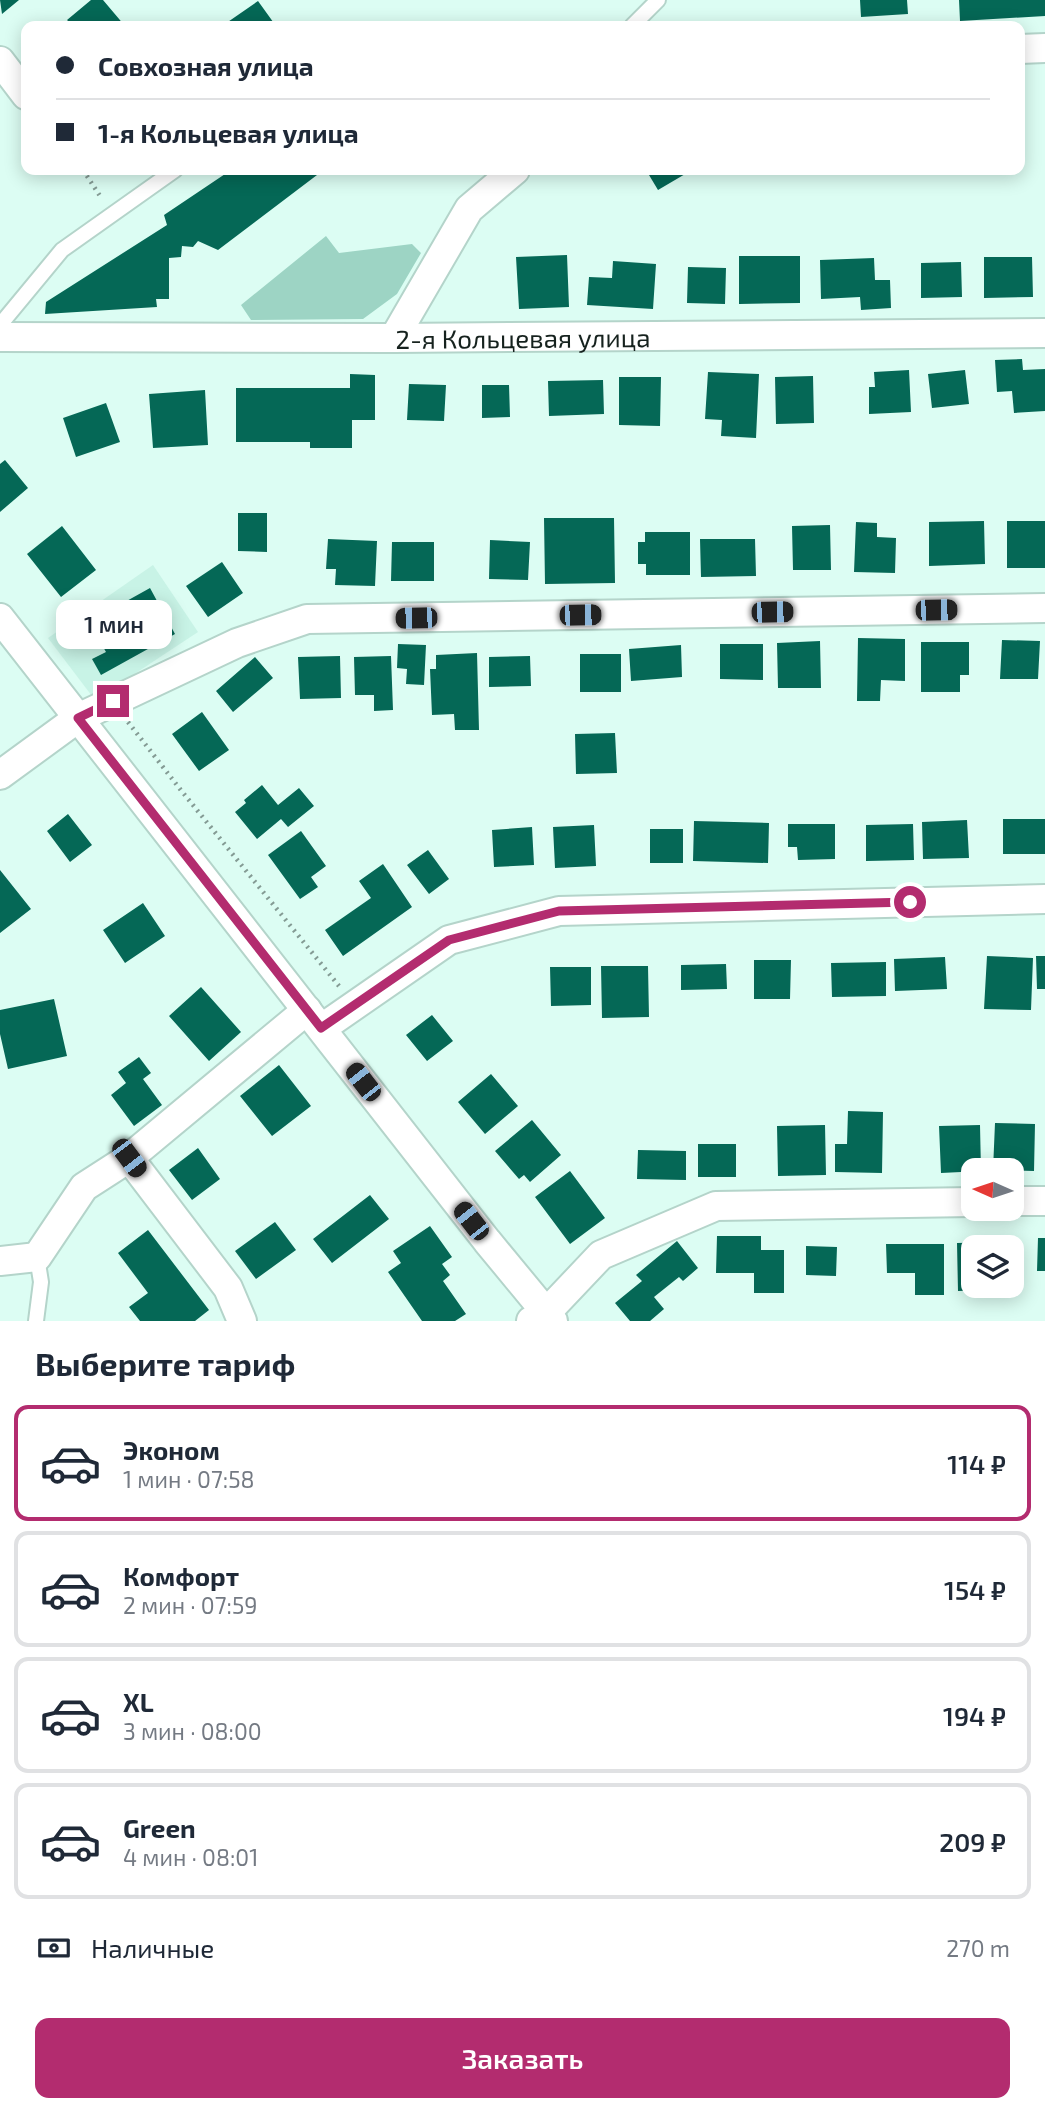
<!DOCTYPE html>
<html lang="ru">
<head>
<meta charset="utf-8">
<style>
  body { margin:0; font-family:"Exo 2",sans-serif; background:#f6f6f7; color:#1f2937; height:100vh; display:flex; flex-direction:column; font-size:26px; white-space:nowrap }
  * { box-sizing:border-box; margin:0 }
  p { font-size:23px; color:#747a83 }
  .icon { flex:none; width:38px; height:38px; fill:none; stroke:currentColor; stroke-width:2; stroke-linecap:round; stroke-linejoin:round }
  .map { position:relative; height:1321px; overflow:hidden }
  .sheet { display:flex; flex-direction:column; background:#fff; flex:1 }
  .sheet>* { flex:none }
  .banner { position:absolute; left:21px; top:21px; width:1004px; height:154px; border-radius:14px; box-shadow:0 4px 18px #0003; display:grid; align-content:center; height:154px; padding:0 35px; background:#fff }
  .needle { width:46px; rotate:273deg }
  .tools { position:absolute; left:961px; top:1158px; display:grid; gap:14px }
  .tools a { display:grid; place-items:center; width:63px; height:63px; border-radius:14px; background:#fff; box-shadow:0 4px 18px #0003; font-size:35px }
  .end { position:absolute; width:32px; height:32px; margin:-16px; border:9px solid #b32c6f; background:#fff; box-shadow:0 0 0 4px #fff }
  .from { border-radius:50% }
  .bubble { position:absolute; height:49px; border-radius:14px; background:#fff; box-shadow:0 4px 18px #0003; font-size:23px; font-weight:600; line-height:49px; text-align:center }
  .car { position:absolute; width:21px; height:42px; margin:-21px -10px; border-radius:9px; box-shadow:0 0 5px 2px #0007; background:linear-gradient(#222 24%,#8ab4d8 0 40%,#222 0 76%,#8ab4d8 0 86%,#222 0) }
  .banner b { display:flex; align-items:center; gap:24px; height:66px; font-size:26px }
  .banner b+b { border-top:2px solid #e0e1e3 }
  .banner i { width:18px; height:18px; background:#1f2937 }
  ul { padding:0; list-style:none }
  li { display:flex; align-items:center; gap:21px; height:116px; margin:0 14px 10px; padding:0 21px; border:4px solid #e0e1e3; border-radius:14px }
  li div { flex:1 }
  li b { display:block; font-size:26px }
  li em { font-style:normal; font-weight:600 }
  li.current { border-color:#b32c6f }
  li>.icon { width:63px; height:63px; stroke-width:1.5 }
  h2 { padding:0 35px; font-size:32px; line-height:84px }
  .pay { display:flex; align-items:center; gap:18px; height:77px; padding:0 35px; font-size:26px }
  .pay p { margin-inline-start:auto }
  .action { display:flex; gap:14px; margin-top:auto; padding:14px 35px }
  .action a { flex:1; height:80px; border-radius:14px; background:#b32c6f; color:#fff; font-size:28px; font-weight:600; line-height:80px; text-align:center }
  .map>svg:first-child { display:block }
</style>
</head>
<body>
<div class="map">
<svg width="1045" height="1321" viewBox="0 0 1045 1321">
  <rect width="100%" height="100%" fill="#dcfdf3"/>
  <path fill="#c8f3e6" d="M153,565l45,67 -103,68 -47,-62z"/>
  <path fill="#9dd4c4" d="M326,236l13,17 73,-9 9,9 -24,41 -34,25 -112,1 -10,-15z"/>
  <path fill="#056856" d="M0,0h19l-17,14z
    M91,0h12l22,26h-52l-6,-6z
    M860,0h47l1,14 -47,3z
    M959,0h86v16l-85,5z
    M258,1l18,25h-54z
    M231,170l110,1 -24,4 -99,75 -20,-9 -5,6 -11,-1 -1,11 -12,1v41h-13l1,8 -112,7 1,-12 121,-77 -3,-10z
    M646,170h46l-34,20z
    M567,255l2,52 -50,2 -3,-52z
    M739,256h61v47l-61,1z
    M984,257h48l1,40 -49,1z
    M874,258l1,22h15l1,28 -30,2 -1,-13 -39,2 -1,-39z
    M613,261l43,3 -3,45 -66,-4 2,-28 23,1z
    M961,262l1,35 -41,1v-35z
    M688,267l38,1 -1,36 -38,-1z
    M1022,359l1,11 22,-1v42l-31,2 -2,-22 -15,1 -2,-32z
    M909,370l2,42 -42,2v-27h6l-1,-15z
    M965,370l4,34 -37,4 -4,-34z
    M708,372l51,2 -3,64 -35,-2 1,-16 -17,-1z
    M350,374l25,1v45h-23v28h-42v-6h-74v-54h114z
    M813,376l1,47 -38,1 -1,-47z
    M619,377h42l-1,49 -41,-1z
    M603,380l1,34 -55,2 -1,-35z
    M409,384l37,1 -2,36 -37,-1z
    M482,385h27l1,32 -28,1z
    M205,390l3,55 -55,3 -4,-54z
    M106,403l14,39 -44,15 -13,-39z
    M5,460l23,28 -28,24v-48z
    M238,513h29v39l-29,-1z
    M544,518h70l1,65 -70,1z
    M984,521l1,43 -56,2v-44z
    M1007,521h38v47h-38z
    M856,522l21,1v14l19,1 -1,35 -41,-1z
    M830,525l1,45h-38l-1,-44z
    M62,526l34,44 -35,27 -34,-43z
    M645,532h45v43h-44v-11h-8v-22h7z
    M328,539l49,2 -2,45 -40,-1 1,-16h-10z
    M700,539h55l1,37 -55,1z
    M490,540l40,2 -2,38 -39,-1z
    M392,542h42v39h-43z
    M222,562l21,31 -35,24 -22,-31z
    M150,588l25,46 -74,41 -9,-16 14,-7 -17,-30z
    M858,638l47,1v42l-24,-1 -1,21h-23z
    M1002,640l38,1 -2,38h-38z
    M820,641l1,47h-43l-1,-45z
    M921,642h48v33h-9v17h-39z
    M398,644l28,1 -2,40 -18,-1 1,-15 -10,-1z
    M720,644h43v36l-43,-1z
    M681,645l1,32 -51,4 -2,-32z
    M477,653l2,77h-24l-1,-16 -22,1 -2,-46h6v-14z
    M580,654h41v38h-41z
    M340,656l1,42 -41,1 -2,-42z
    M391,656l2,54 -19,1v-16h-19l-1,-38z
    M530,656l1,30 -42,1v-30z
    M255,657l18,21 -40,34 -17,-21z
    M202,712l27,38 -30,21 -27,-37z
    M615,733l2,40 -41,1 -1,-40z
    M262,785l16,20 21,-17 15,18 -26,21 -7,-8 -24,20 -22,-27 11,-9 -2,-3z
    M68,814l24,31 -22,17 -23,-31z
    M1003,819h42v35h-42z
    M967,820l2,38 -46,1 -1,-37z
    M694,821l75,2 -1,40 -75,-2z
    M788,824h47v35l-37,1 -1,-13h-9z
    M913,824l1,36 -48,1v-36z
    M594,825l2,41 -41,2 -2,-41z
    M532,827l2,38 -40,2 -2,-37z
    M650,829h33v34h-33z
    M301,831l25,35 -15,11 7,10 -18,12 -32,-44z
    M428,850l21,29 -20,15 -22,-29z
    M383,864l29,43 -69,49 -18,-26 46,-32 -12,-17z
    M0,870l31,39 -31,24z
    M143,903l22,33 -40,27 -22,-33z
    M987,956l46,2 -2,52 -47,-1z
    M1036,956h9v33h-8z
    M945,957l2,32 -52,2 -1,-32z
    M754,960h37l-1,39h-36z
    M886,962v34l-54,1 -1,-34z
    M726,964l1,25 -46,1v-25z
    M601,966h47l1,51 -47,1z
    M550,967h41v38l-40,1z
    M201,987l40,45 -32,29 -40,-45z
    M54,999l13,57 -59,13 -8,-35v-24z
    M432,1015l21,26 -26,20 -21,-26z
    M139,1057l12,16 -8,6 19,26 -28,21 -23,-31 15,-12 -8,-11z
    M279,1065l32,41 -39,30 -32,-40z
    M491,1074l27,32 -33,28 -27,-32z
    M848,1111l35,1 -1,61 -47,-1v-28h12z
    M532,1120l29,35 -31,27 -6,-7 -5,4 -24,-28z
    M995,1123l40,1 -1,47 -41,-1z
    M825,1125l1,50 -48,1 -1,-50z
    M980,1125l1,46 -40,2 -2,-47z
    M698,1144h38v33h-38z
    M198,1148l22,31 -28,21 -23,-30z
    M638,1150l48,1v29l-49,-1z
    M570,1171l35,47 -35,26 -35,-47z
    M370,1195l19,24 -57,44 -19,-24z
    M275,1222l21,28 -40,29 -21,-28z
    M430,1226l22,31 -10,7 8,11 -7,6 23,33 -11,7h-33l-34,-49 13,-9 -8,-12z
    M148,1230l61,80 -14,11h-55l-11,-14 19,-14 -30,-40z
    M717,1236h44v14h23v43h-30v-20h-38z
    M1038,1238h7v33h-8z
    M677,1241l21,27 -15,13 -4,-4 -25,20 10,12 -14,12h-20l-15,-18 27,-22 -6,-6z
    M998,1242v6h-25v38h26v4l-41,1 -1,-48z
    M886,1244h58v51h-29v-22h-28z
    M806,1246l31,1 -1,29 -30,-1z"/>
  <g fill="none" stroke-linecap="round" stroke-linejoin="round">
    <defs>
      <path id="service" d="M632,26l26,-26
        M0,325l62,-75 113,-80
        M36,1321l5,-39 -4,-25"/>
      <g id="minor">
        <path d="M1020,49l25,-1"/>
        <path d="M0,61l26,34"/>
        <path id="s1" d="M0,337l394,1 651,-5"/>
        <path d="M394,338l75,-129 46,-39"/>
        <path d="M0,618l487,623 66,80"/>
        <path d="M0,775l78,-57 159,-75 70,-24 738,-11"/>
        <path d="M322,1028l127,-88 110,-29 486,-12"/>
        <path d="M129,1158l99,130 14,33"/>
        <path d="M1012,1201h33"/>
        <path d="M0,1261l37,-4 47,-70 45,-29 178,-148"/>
        <path d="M531,1321l16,-9 54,-57 115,-49 257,-4"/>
      </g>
    </defs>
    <use href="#service" stroke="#b4d4ca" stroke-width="18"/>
    <use href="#minor" stroke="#b4d4ca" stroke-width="32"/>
    <path stroke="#849b94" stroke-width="4.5" stroke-dasharray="2 5" stroke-linecap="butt" d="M83,170l19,29
      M128,722l52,67 159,197"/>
    <use href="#service" stroke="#fff" stroke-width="14"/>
    <use href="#minor" stroke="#fff" stroke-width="28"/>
  </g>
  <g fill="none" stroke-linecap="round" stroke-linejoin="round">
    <path stroke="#b32c6f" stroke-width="9" d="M113,701l-35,17 243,310 128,-88 110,-29 351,-9"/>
  </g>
  <g text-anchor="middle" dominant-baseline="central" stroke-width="7" stroke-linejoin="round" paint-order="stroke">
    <g font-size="26" fill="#16221e" stroke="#fff">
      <text stroke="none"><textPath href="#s1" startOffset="523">2-я Кольцевая улица</textPath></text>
    </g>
  </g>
</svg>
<div class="tools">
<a><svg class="needle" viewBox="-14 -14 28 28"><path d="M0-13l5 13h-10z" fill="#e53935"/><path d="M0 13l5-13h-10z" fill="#747a83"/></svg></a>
<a><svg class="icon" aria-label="layers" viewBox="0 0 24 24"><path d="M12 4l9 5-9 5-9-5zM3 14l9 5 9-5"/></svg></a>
</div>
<i class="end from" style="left:910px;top:902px"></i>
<i class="end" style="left:113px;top:701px"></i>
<div class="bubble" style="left:56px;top:600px;width:116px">1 мин</div>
<i class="car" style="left:936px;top:610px;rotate:89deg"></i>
<i class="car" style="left:772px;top:612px;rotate:89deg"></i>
<i class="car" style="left:580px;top:615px;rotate:89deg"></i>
<i class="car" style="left:416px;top:618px;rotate:269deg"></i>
<i class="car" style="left:363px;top:1082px;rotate:322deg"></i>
<i class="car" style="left:129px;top:1158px;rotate:143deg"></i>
<i class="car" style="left:471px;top:1221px;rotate:322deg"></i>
<div class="banner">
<b><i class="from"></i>Совхозная улица</b>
<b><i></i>1-я Кольцевая улица</b>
</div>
</div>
<section class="sheet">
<h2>Выберите тариф</h2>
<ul>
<li class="current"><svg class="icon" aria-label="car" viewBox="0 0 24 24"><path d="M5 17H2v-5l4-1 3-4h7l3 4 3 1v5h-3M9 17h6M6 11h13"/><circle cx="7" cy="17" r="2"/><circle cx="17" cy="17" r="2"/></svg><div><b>Эконом</b><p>1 мин · 07:58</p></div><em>114 ₽</em></li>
<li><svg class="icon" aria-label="car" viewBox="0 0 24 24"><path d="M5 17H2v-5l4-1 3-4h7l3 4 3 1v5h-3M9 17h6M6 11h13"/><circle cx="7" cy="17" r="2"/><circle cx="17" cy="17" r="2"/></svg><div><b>Комфорт</b><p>2 мин · 07:59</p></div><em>154 ₽</em></li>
<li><svg class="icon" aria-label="car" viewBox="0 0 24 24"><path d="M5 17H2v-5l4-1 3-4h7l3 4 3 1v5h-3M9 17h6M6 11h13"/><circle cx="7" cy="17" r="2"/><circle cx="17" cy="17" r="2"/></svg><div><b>XL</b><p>3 мин · 08:00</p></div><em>194 ₽</em></li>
<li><svg class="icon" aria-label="car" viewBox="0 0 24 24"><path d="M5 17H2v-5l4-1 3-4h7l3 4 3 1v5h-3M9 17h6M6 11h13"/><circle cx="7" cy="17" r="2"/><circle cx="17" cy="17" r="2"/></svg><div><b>Green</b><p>4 мин · 08:01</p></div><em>209 ₽</em></li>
</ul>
<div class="pay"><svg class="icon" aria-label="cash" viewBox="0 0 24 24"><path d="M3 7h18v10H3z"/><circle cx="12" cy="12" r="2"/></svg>Наличные<p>270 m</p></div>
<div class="action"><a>Заказать</a></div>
</section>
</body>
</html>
